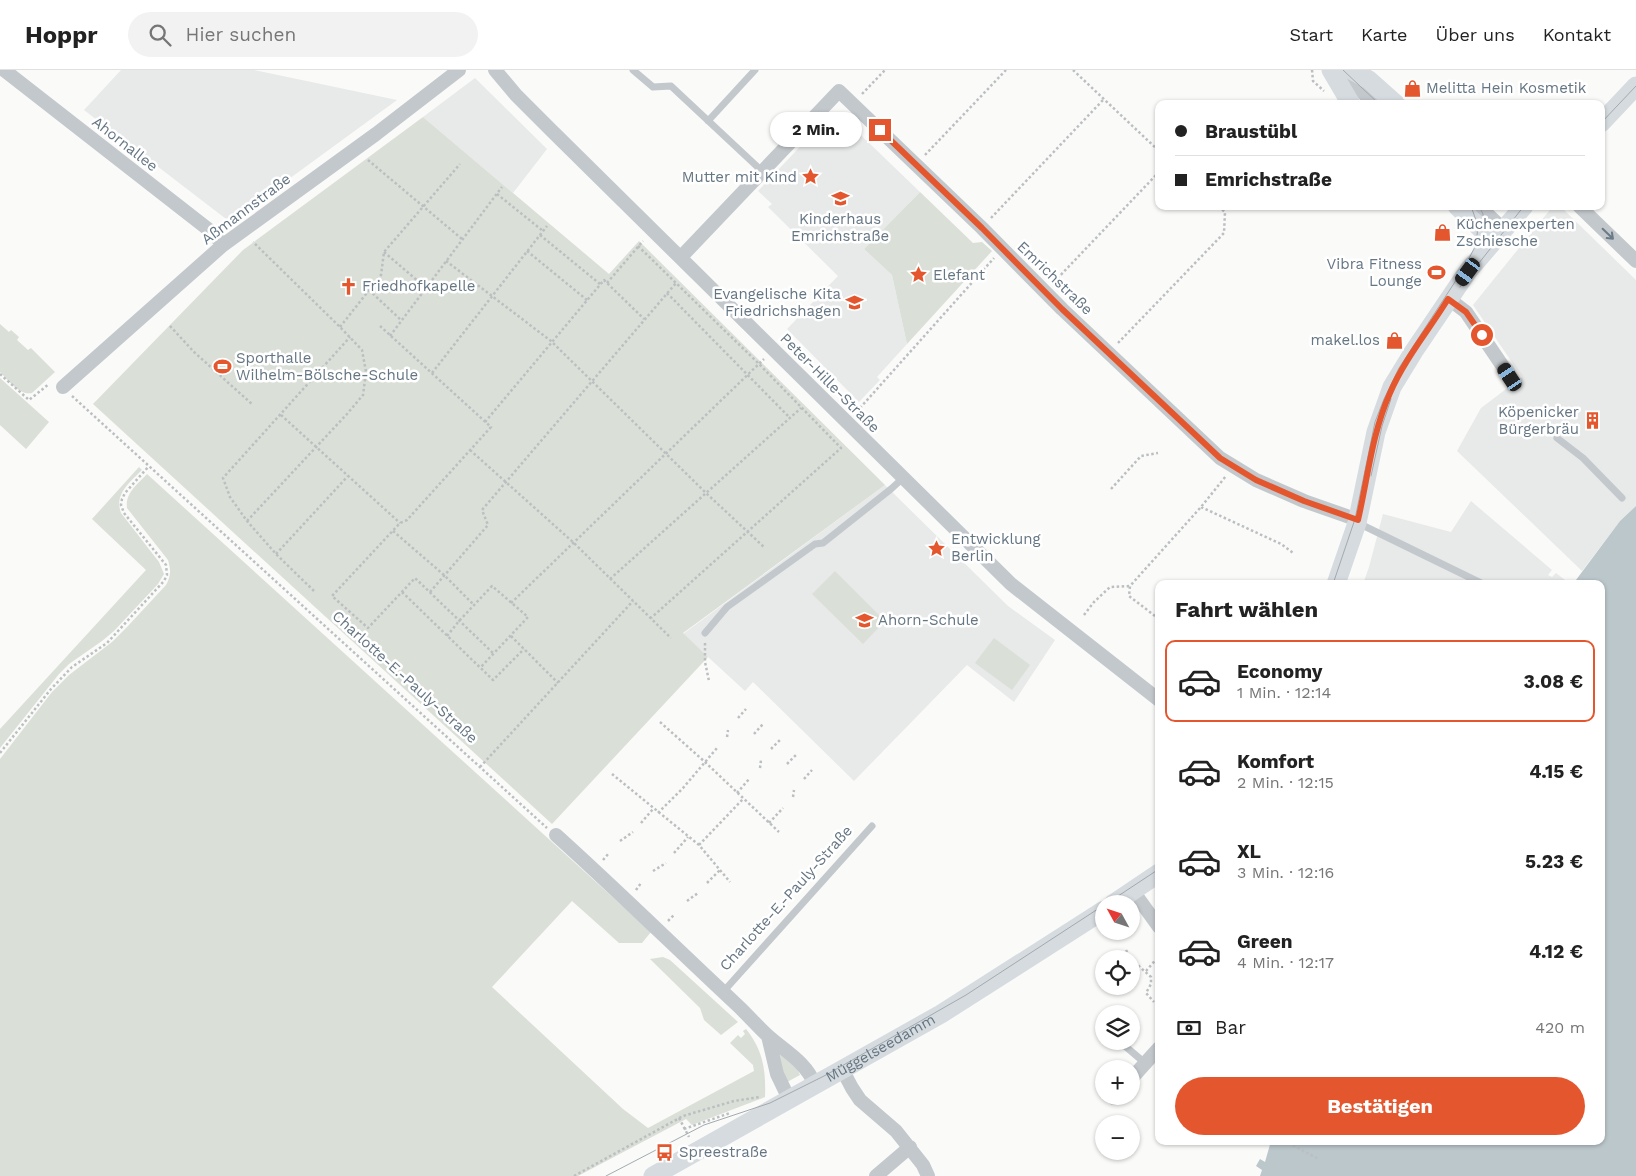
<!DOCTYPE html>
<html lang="de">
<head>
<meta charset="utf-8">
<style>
  body { margin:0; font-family:"Work Sans",sans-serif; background:#f2f2f2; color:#222; height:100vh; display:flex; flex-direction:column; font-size:19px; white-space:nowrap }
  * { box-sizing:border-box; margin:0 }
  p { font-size:16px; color:#767676 }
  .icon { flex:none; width:28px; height:28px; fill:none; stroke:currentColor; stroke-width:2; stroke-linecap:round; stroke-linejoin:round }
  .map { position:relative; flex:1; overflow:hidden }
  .details { position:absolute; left:1155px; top:510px; width:450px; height:565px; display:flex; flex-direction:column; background:#fff; border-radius:10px; box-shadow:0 1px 4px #0004 }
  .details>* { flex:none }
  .hud { position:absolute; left:1155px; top:30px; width:450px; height:110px; border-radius:10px; box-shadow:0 1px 4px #0004; display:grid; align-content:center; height:110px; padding:0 20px; background:#fff }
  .needle { width:32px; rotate:310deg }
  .controls { position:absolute; left:1095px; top:825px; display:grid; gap:10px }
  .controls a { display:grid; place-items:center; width:45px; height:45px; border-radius:50%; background:#fff; box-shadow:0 1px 4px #0004; font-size:25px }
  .end { position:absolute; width:22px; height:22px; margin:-11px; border:6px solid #e4572e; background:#fff; box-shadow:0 0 0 2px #fff }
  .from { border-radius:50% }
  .bubble { position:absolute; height:35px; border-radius:18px; background:#fff; box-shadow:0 1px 4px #0004; font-size:16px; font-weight:700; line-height:35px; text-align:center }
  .car { position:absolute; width:15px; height:30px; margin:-15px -8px; border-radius:6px; box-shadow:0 0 4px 1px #0007; background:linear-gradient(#222 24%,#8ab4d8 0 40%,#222 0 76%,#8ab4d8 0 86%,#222 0) }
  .hud b { display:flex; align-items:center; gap:18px; height:48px; font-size:19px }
  .hud b+b { border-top:1px solid #e0e0e0 }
  .hud i { width:12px; height:12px; background:#222 }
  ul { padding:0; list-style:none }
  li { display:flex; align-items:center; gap:15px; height:82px; margin:0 10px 8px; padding:0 10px; border:2px solid transparent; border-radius:10px }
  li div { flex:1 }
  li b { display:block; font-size:19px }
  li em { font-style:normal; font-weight:700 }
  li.current { border-color:#e4572e }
  li>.icon { width:45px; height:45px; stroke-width:1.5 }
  h2 { padding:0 20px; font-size:22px; line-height:60px }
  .pay { display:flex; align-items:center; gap:12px; height:55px; padding:0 20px; font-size:19px }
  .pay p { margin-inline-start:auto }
  .action { display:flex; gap:10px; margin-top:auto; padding:10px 20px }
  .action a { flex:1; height:58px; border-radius:30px; background:#e4572e; color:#fff; font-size:20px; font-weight:700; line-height:58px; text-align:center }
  header { display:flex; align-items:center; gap:30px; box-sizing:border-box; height:70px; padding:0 25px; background:#fff; border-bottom:1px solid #e0e0e0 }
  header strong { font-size:24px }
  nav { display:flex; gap:28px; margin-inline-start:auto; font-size:18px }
  .search { width:350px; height:45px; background:#f2f2f2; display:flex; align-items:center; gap:12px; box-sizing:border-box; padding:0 18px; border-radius:28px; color:#767676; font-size:19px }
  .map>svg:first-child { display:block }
</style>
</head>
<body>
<header>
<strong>Hoppr</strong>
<div class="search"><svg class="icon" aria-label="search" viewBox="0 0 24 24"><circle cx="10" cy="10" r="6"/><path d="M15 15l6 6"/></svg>Hier suchen</div>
<nav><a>Start</a><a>Karte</a><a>Über uns</a><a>Kontakt</a></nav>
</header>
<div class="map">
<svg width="1636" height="1106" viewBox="0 0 1636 1106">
  <rect width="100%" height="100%" fill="#fafaf8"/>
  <path fill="#e8e9e9" d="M121,0h133l143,30 -167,122 -146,-112z
    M475,8l72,71 -34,44 -90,-76z
    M832,43l8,2 80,77 -56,57 28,26 15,69 -30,33 3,3 -21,22 -72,-73 51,-53 -70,-69 4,-3 -14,-13z
    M1553,136h7l76,74v226l-16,15 -38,50 -125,-120 24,-43 41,-31 -49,-72z
    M885,415l123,121 47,34 -41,62 -47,-37 -113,116 -101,-99 -8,9 -62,-57z
    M1471,431l81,69 -4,5 4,2 4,-4 14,11h-207l6,-17 14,-53 68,18z"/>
  <path fill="#dadfd7" d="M423,47l186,157 30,-33 246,244 -202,148 25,24 -156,167 -459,-420 150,-154z
    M920,122l53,51 9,-1 10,9 -85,93 -15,-69 -28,-26z
    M0,254l9,8 2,-2 8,7 -2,3 11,10 3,-2 24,24 -23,21c-12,3 -24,-13 -32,-21z
    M0,308l49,44 -23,27 -26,-24z
    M139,397l3,3c-12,12 -28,24 -21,43l38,49 5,12 -6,10 -44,47 -12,10 -33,23 -10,10 -59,74v-19l146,-159 -54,-51z
    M147,404l504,458 -9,11h-23l-47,-42 -80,86 131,122 25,19 106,-57 -1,-6 -23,-22 8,-8 3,3 4,-4 -2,-3 3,-2c17,21 20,41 19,68l-73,28 -6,-6 -108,57h-578v-417l52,-67 17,-17 43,-33 16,-16 38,-41c5,-9 5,-15 2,-25l-41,-52c-2,-15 10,-23 20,-34z
    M835,501l50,50 -22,23 -51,-50z
    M994,568l36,27 -18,25 -37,-27z
    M663,887l7,3 68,62 -17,13 -17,-15 -4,-12 -50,-49z
    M779,980l17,16 4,9 -13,7 -11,-29z"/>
  <path fill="#bbc7cb" d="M1636,436v670h-376l2,-6 -6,-4 4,-7 5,3 6,-21h330v-557h-28l47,-63z"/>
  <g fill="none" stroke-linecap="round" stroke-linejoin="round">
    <path stroke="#bbbfc2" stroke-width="2.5" stroke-dasharray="2.5 2.5" stroke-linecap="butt" d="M1073,0l86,81
      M1312,0l1,11 11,10
      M862,24l23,-24
      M925,85l81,-85
      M368,90l94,79
      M497,124l46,37
      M991,148l113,-119
      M540,165l60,49
      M638,176l121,118 82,84 -190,170
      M527,181l60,49
      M384,182l42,36
      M446,191l105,80 155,152 59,55
      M1054,212l105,-110
      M607,213l36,-42
      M369,220l32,30
      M667,223l123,125
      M170,256l24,26 59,53
      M380,256l111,101 -84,93 -7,3 -68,73 36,32 47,-50 79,76
      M340,257l41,-52 3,-23 76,-88
      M390,266l112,-149
      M1118,273l106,-110 1,-21 -7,-6
      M432,303l115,-147
      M0,304l29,26 20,-16
      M72,326l475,432
      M860,338l134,-150
      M281,345l119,108
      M485,352l119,-142 40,39
      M470,380l104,93 97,95
      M1111,419l30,-33 17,-3
      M1201,437l80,37 12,9
      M247,451l100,-107 16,-19 3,-23 -4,-22 -22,-23 -87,-85
      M393,461l51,44 30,30
      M276,484l72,-78
      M610,509l191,-171
      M314,521l-38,-37 -29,-33 -17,-24 -7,-19 127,-141
      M402,522l91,88 31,-31
      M430,522l58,-67 -6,-15 194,-227
      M511,533l253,-244
      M1084,545l10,-13 16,-15 20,-1
      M1159,549l-30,-23 1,-10 71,-79 25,-31
      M447,566l12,-15 33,-35 36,31 -48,51
      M511,566l47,47
      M705,573v19l4,19
      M738,648l8,-9
      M660,652l45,40 74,70
      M754,664l9,-10
      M727,667l1,-7
      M771,679l9,-9
      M0,683l51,-64 21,-22 35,-24 57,-62 3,-6 -1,-10 -42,-52 -3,-8 1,-6 3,-6 24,-27
      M787,694l9,-9
      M480,697l153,-166
      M760,698l1,-8
      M612,704l87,71 31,37
      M804,709l8,-9
      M737,723l13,-15
      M793,727l1,-7
      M658,743l25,-25 34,-40
      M641,753l12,-14
      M769,753l14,-15
      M620,771l13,-9
      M699,775l44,-46
      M674,783l14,-16
      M603,790l6,-7
      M653,801l13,-8
      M707,813l13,-13
      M636,820l5,-7
      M687,831l11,-8
      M668,851l7,-7
      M1126,880l5,9 20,18v7l-5,9 8,9
      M1146,901l13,-15
      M679,1048l10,19
      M684,1059l46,-16
      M1284,1071l35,18
      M574,1106l109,-60 51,-15 26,-4"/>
    <path stroke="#c3c8cc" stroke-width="7" d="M633,0l20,17 18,-1 92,86
      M1353,10l26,24
      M1347,11l22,23
      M708,51l47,-51
      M1475,136l26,25
      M1484,136l21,20
      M1557,368l26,20 39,40
      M1358,453l125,61
      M705,563l22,-26 88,-63 8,-1 68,-54 12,-11
      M723,922l149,-166
      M1125,976l20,17"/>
    <path stroke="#c3c8cc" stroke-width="14" d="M4,0l209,163 10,12
      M495,0l21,25 35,35 460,454 148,116
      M1579,136l57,55
      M681,187l158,-166 143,137 80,81 158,149 36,22 48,21 54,19
      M1449,229l17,13 44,65
      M63,317l160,-142 153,-111 83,-64
      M556,765c61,55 120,113 180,169 11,10 21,22 32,32 18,16 38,26 47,49
      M1133,821l26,36
      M768,966l9,38 12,25
      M842,999l10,19 8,12 36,31 27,34 5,11
      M1131,1009l28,-31
      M1114,1028l2,-2
      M876,1106l34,-29"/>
    <g stroke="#d6dbdf" stroke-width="19">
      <path d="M1331,0l20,34"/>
      <path d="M1351,0l18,10 27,24"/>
      <path d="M1601,53l35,-37"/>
      <path d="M1457,136l36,34"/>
      <path d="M1336,514l21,-61 19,-91 16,-45 22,-36 54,-80 56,-65"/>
      <path d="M1113,834l46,-31"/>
      <path id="s1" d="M653,1106l288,-162 163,-104"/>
    </g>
    <path stroke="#a2aab0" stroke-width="1" d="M1343,0l36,34
      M1601,53l35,-37
      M1479,136l4,8 2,18
      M1494,136h16
      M1460,217l64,-81
      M1371,406l11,-50 9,-27
      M1333,514l22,-65 20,-97 9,-23 15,-31 65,-100 12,-23 2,-19 -7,-20
      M1106,834l53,-35
      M606,1106l98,-51 66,-22 56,-28 140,-80 138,-90"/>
  </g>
  <defs><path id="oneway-shaft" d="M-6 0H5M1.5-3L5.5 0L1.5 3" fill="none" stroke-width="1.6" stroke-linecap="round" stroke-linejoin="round" transform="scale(1.25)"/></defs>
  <use stroke="#6a7a87" href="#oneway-shaft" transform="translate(1608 164) rotate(44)"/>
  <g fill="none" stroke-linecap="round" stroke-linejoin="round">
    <path stroke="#e4572e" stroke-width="6" d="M880,60l102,98 80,81 158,149 36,22 48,21 54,19c10,-43 14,-87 32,-127 14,-33 39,-63 58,-94l18,13 16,23"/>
  </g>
  <defs>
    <symbol id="shop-bare" viewBox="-9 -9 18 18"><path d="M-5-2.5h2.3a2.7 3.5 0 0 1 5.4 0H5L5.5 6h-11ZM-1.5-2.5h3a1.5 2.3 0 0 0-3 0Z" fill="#e4572e" stroke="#fff" stroke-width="2.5" paint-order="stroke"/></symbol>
    <symbol id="sight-bare" viewBox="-9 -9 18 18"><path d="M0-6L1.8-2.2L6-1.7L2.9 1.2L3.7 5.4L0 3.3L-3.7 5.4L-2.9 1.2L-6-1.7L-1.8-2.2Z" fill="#e4572e" stroke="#fff" stroke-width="2.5" paint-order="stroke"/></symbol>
    <symbol id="school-bare" viewBox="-9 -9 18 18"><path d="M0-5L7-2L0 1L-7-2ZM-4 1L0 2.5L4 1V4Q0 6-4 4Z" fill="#e4572e" stroke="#fff" stroke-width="2.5" paint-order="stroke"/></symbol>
    <symbol id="stadium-bare" viewBox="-9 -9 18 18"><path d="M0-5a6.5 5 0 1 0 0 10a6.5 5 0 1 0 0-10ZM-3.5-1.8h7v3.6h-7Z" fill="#e4572e" stroke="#fff" stroke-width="2.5" paint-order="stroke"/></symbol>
    <symbol id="church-bare" viewBox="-9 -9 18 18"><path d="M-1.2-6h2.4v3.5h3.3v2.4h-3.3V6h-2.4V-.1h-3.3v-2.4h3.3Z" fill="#e4572e" stroke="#fff" stroke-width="2.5" paint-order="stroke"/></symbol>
    <symbol id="building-bare" viewBox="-9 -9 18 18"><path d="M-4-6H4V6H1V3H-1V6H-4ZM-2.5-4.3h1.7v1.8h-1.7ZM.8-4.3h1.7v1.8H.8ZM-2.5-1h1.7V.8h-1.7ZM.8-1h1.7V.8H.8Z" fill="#e4572e" stroke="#fff" stroke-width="2.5" paint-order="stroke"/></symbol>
    <symbol id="bus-bare" viewBox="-9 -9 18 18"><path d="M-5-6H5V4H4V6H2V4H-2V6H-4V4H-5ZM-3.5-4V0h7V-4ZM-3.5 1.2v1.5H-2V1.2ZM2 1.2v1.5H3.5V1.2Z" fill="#e4572e" stroke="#fff" stroke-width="2.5" paint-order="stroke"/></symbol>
  </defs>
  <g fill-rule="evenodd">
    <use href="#shop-bare" x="1400" y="6" width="25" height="25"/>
    <use href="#sight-bare" x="798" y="94" width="25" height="25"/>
    <use href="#school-bare" x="828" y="116" width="25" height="25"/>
    <use href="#shop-bare" x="1430" y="150" width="25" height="25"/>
    <use href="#stadium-bare" x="1424" y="190" width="25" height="25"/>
    <use href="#sight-bare" x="906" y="192" width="25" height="25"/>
    <use href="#church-bare" x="336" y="204" width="25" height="25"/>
    <use href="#school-bare" x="842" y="220" width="25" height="25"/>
    <use href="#shop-bare" x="1382" y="258" width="25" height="25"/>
    <use href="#stadium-bare" x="210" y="284" width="25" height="25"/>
    <use href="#building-bare" x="1580" y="338" width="25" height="25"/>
    <use href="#sight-bare" x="924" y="466" width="25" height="25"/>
    <use href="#school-bare" x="852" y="538" width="25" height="25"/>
    <use href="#bus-bare" x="652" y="1070" width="25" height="25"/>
  </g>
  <g text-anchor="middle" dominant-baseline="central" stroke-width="5" stroke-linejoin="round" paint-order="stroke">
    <g font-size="15" fill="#657683" stroke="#fff" text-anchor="start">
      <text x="1426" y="18">Melitta Hein Kosmetik</text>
      <text x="797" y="107" text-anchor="end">Mutter mit Kind</text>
      <text x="840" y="149" text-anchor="middle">Kinderhaus<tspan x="840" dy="17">Emrichstraße</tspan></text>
      <text x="1456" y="154">Küchenexperten<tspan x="1456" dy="17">Zschiesche</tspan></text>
      <text x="1422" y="194" text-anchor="end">Vibra Fitness<tspan x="1422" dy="17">Lounge</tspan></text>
      <text x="933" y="205">Elefant</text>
      <text x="362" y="216">Friedhofkapelle</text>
      <text x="841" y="224" text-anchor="end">Evangelische Kita<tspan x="841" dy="17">Friedrichshagen</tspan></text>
      <text x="1380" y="270" text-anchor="end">makel.los</text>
      <text x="236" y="288">Sporthalle<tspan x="236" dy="17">Wilhelm-Bölsche-Schule</tspan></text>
      <text x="1579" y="342" text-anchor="end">Köpenicker<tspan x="1579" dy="17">Bürgerbräu</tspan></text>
      <text x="951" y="469">Entwicklung<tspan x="951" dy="17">Berlin</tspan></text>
      <text x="878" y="550">Ahorn-Schule</text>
      <text x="679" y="1082">Spreestraße</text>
    </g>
    <g font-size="15" fill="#657683" stroke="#fff">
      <text transform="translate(125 74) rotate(38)">Ahornallee</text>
      <text transform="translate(246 139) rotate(-37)">Aßmannstraße</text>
      <text transform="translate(1055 208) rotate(44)">Emrichstraße</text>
      <text transform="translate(830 313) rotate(45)">Peter-Hille-Straße</text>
      <text transform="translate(405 607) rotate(42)">Charlotte-E.-Pauly-Straße</text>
      <text transform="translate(786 828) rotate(-48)">Charlotte-E.-Pauly-Straße</text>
      <text stroke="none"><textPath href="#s1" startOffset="261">Müggelseedamm</textPath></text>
    </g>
  </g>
</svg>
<div class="controls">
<a><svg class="needle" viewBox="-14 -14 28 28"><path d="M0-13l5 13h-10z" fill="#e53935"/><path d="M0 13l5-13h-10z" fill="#767676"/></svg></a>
<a><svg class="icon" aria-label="locate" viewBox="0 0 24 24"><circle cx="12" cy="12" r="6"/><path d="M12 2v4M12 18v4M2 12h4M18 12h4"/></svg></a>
<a><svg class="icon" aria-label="layers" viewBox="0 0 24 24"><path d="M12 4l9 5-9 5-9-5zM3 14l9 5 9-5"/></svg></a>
<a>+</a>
<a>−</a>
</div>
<i class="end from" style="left:1482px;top:265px"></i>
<i class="end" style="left:880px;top:60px"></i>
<div class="bubble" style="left:770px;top:42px;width:92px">2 Min.</div>
<i class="car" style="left:1468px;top:202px;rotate:216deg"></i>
<i class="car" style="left:1510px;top:307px;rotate:326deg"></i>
<div class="hud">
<b><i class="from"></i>Braustübl</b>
<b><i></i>Emrichstraße</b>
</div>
<section class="details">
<h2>Fahrt wählen</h2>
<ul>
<li class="current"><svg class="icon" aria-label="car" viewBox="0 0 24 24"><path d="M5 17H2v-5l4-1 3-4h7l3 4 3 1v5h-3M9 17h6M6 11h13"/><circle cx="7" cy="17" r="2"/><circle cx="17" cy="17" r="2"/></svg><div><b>Economy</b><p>1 Min. · 12:14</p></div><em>3.08 €</em></li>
<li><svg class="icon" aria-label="car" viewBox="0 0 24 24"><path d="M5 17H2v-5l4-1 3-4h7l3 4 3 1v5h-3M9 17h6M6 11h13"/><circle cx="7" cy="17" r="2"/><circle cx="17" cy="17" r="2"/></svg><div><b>Komfort</b><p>2 Min. · 12:15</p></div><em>4.15 €</em></li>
<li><svg class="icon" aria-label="car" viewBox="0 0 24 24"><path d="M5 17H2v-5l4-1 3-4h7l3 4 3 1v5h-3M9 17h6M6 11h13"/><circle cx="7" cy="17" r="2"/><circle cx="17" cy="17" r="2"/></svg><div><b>XL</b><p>3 Min. · 12:16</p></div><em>5.23 €</em></li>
<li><svg class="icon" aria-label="car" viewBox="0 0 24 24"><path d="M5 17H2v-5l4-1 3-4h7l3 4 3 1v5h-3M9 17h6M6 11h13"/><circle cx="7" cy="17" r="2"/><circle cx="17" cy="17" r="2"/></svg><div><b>Green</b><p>4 Min. · 12:17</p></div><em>4.12 €</em></li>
</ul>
<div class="pay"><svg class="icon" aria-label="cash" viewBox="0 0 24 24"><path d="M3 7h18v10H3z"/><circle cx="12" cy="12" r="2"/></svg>Bar<p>420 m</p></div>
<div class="action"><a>Bestätigen</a></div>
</section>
</div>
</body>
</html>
